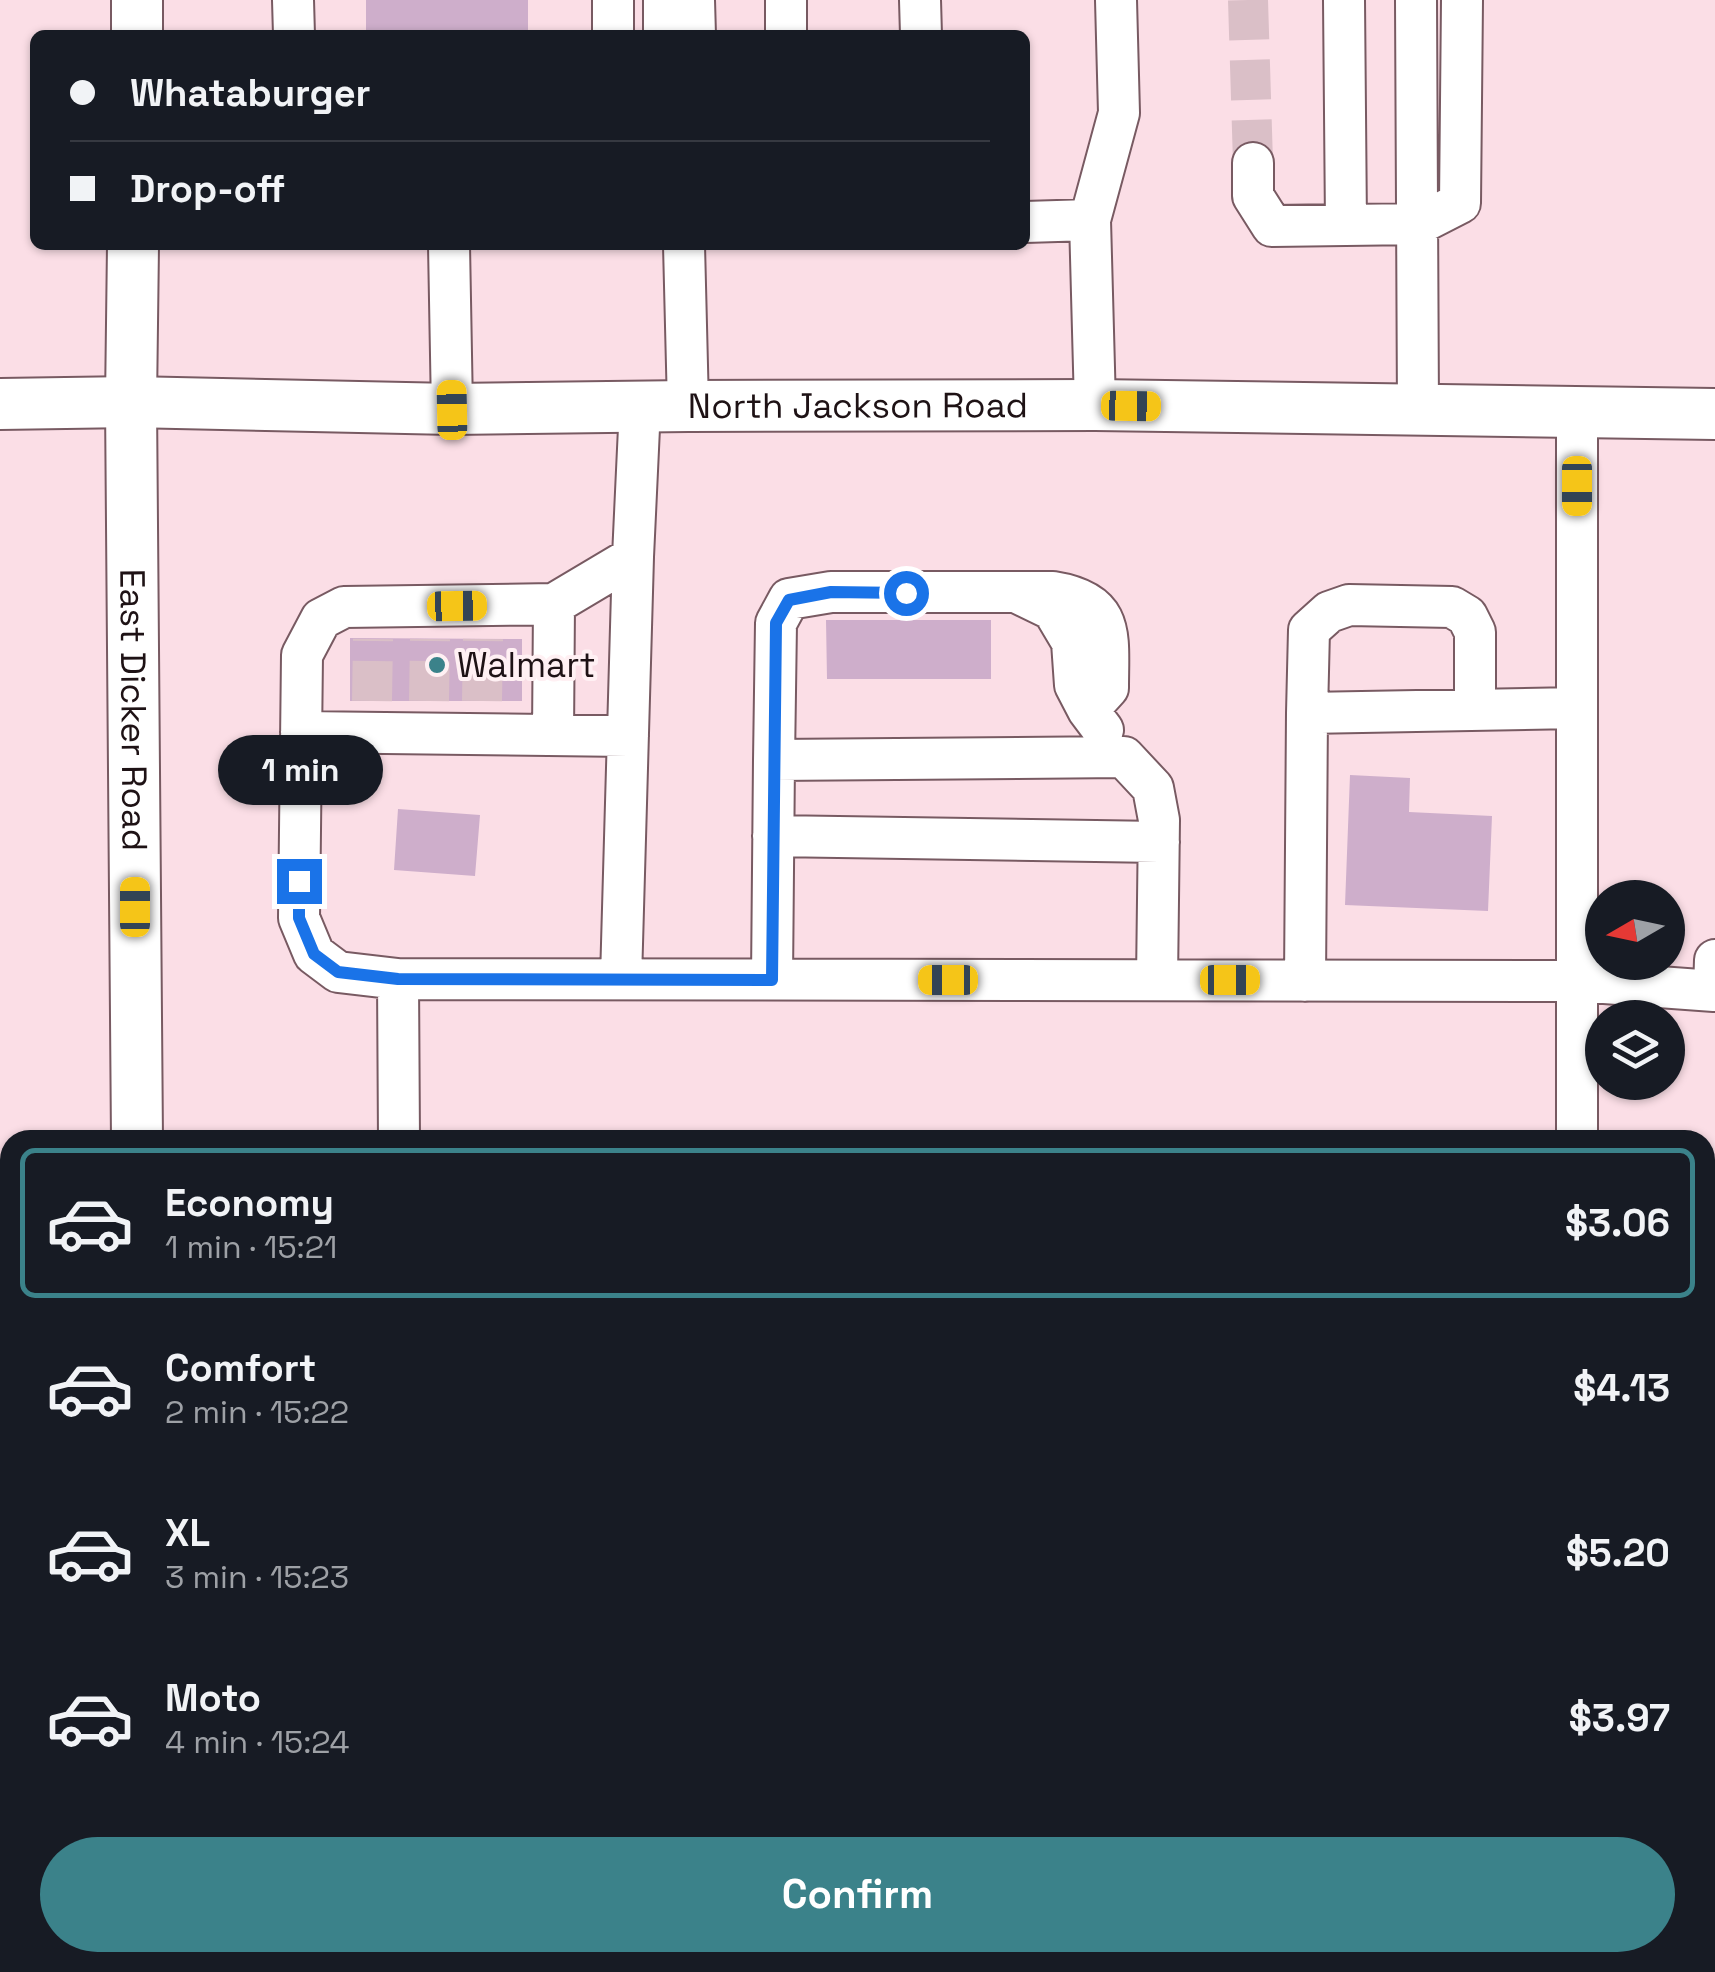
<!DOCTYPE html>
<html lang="en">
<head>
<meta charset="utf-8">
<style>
  body { margin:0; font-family:"Space Grotesk",sans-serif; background:#20242c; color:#f1f3f6; height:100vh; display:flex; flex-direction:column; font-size:38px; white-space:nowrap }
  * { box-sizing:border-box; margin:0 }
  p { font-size:32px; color:#9ea1a6 }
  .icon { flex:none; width:55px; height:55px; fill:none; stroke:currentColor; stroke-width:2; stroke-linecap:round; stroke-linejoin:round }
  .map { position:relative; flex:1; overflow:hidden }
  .side { position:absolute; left:0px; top:1130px; width:1715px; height:842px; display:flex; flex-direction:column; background:#171b24; border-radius:30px 30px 0 0; box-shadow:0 2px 8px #0004 }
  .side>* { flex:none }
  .guide { position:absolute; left:30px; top:30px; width:1000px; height:220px; border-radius:15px; box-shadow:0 2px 8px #0004; display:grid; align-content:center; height:220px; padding:0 40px; background:#171b24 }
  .needle { width:65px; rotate:261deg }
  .tools { position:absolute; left:1585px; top:880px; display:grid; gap:20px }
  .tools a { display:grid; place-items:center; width:100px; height:100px; border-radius:50%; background:#171b24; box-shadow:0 2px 8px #0004; font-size:50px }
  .end { position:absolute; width:45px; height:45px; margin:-22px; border:12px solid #1a73e8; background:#fff; box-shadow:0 0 0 5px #fff }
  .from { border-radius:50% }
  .bubble { position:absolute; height:70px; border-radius:35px; background:#171b24; box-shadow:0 2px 8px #0004; font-size:32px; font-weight:600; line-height:70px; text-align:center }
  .car { position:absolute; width:30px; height:60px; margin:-30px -15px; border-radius:12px; box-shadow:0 0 8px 2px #0007; background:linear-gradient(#f5c518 24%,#345 0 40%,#f5c518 0 76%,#345 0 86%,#f5c518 0) }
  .guide b { display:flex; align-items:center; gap:35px; height:95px; font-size:38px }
  .guide b+b { border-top:2px solid #363941 }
  .guide i { width:25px; height:25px; background:#f1f3f6 }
  ul { padding:18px 0 0; list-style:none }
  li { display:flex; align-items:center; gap:30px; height:150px; margin:0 20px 15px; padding:0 20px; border:5px solid transparent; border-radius:15px }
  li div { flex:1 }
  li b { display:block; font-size:38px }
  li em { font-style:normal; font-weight:600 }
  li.selected { border-color:#3b828a }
  li>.icon { width:90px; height:90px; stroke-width:1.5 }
  .primary-button { display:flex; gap:20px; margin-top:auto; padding:20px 40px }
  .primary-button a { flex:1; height:115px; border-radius:60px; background:#3b828a; color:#fff; font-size:40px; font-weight:600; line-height:115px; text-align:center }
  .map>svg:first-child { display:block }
</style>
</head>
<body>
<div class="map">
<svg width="1715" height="1972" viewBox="0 0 1715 1972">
  <rect width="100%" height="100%" fill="#fbdee6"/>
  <path fill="#ceaecb" d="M366,0h162v35h-162z
    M826,620h165v59h-164z
    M350,638l172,1v62h-172z
    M1350,775l60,3 -1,34 83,4 -4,95 -143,-6z
    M398,809l82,6 -5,61 -81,-6z
    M431,1962h1025v10h-1025z"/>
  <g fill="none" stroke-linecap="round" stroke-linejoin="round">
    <path stroke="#dabfc7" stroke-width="40" stroke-dasharray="40 20" stroke-linecap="butt" d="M1248,0l5,163
      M372,701l1,-62
      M429,701l1,-62
      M482,701l1,-62"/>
    <defs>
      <path id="minor" d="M293,0l1,35
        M613,0v35
        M664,0v35
        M694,0l1,35
        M786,0v35
        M920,0l1,35
        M1344,0l2,225
        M1416,0l2,410
        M1253,163v33l19,30 147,-2 41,-21 2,-203
        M1025,222l65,-2
        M449,245l3,164
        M684,245l4,161
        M1095,405l-5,-185 29,-107 -3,-113
        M1020,594l33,16 19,32 3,43 13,25 15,20
        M1307,713l2,-83 20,-18 20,-7 103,2 15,9 8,16v78
        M301,732l327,4
        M553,735l1,-131
        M774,760l2,-137 13,-24 42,-7h222c63,10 55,43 55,96l-20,22
        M773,836l386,6
        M398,979l-60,-7 -24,-18 -15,-36 3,-263 19,-36 23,-12 210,-3 79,-47
        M621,979l12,-422 7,-151
        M772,979l2,-219 350,-3 29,31 6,32 -2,160
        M1305,981l2,-268 270,-5
        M399,1140l-1,-161 1179,2 137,10 1,-31
        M1577,1140v-728
        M401,1972v-10
        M1561,1972l1,-10"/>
      <g id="major">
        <path d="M137,35v-35"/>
        <path id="s1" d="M133,245l-2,157 6,738"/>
        <path id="s2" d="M0,404l131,-2 321,7 236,-3 407,-1 620,9"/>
        <path d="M138,1972v-10"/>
      </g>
    </defs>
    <use href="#minor" stroke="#785a62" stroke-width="44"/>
    <use href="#major" stroke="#785a62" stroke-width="54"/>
    <use href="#minor" stroke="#fff" stroke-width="40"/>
    <use href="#major" stroke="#fff" stroke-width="50"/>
  </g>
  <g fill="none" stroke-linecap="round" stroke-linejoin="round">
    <path stroke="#1a73e8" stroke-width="12" d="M299,881v37l15,36 24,18 60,7 374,1 4,-357 13,-23 42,-8 75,1"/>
  </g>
  <circle fill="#3b828a" stroke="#fff0f3" stroke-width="4" cx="437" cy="665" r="10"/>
  <g text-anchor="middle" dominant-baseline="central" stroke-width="8" stroke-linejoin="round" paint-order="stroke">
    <g font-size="35" fill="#1e1215" stroke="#fff0f3">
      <text stroke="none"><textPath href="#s2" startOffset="858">North Jackson Road</textPath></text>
      <text stroke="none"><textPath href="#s1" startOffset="465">East Dicker Road</textPath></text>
    </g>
    <g font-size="35" fill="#1e1215" stroke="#fff0f3" text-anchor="start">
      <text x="457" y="665">Walmart</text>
    </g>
  </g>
</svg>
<div class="tools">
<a><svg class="needle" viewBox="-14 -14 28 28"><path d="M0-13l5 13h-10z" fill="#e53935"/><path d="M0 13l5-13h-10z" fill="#9ea1a6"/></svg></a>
<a><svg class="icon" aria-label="layers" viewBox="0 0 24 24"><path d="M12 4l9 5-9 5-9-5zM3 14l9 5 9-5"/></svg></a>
</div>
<i class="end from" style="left:906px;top:593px"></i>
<i class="end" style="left:299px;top:881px"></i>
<div class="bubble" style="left:218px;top:735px;width:165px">1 min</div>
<i class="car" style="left:1131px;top:406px;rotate:91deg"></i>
<i class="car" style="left:452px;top:410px;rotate:359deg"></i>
<i class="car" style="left:1577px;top:486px;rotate:180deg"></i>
<i class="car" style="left:457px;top:606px;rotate:89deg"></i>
<i class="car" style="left:135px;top:907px;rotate:0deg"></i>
<i class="car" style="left:948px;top:980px;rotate:270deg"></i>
<i class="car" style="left:1230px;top:980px;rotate:90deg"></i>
<div class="guide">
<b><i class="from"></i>Whataburger</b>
<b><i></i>Drop-off</b>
</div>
<section class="side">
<ul>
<li class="selected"><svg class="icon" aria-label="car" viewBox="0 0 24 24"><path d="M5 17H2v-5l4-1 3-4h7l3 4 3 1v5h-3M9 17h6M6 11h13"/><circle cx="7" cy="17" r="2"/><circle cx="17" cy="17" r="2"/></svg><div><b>Economy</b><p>1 min · 15:21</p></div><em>$3.06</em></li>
<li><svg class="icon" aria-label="car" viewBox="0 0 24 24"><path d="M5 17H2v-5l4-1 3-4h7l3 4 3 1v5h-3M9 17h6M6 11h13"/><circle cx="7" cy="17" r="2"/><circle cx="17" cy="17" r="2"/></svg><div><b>Comfort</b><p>2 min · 15:22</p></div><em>$4.13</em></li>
<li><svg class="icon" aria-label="car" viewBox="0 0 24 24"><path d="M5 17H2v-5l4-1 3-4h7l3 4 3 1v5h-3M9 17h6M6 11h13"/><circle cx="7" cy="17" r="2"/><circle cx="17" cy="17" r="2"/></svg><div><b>XL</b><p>3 min · 15:23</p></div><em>$5.20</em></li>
<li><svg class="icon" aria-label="car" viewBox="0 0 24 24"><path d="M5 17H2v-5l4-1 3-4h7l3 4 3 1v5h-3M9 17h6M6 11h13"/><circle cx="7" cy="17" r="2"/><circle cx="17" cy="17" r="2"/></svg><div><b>Moto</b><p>4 min · 15:24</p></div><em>$3.97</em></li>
</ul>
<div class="primary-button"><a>Confirm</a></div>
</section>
</div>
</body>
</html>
